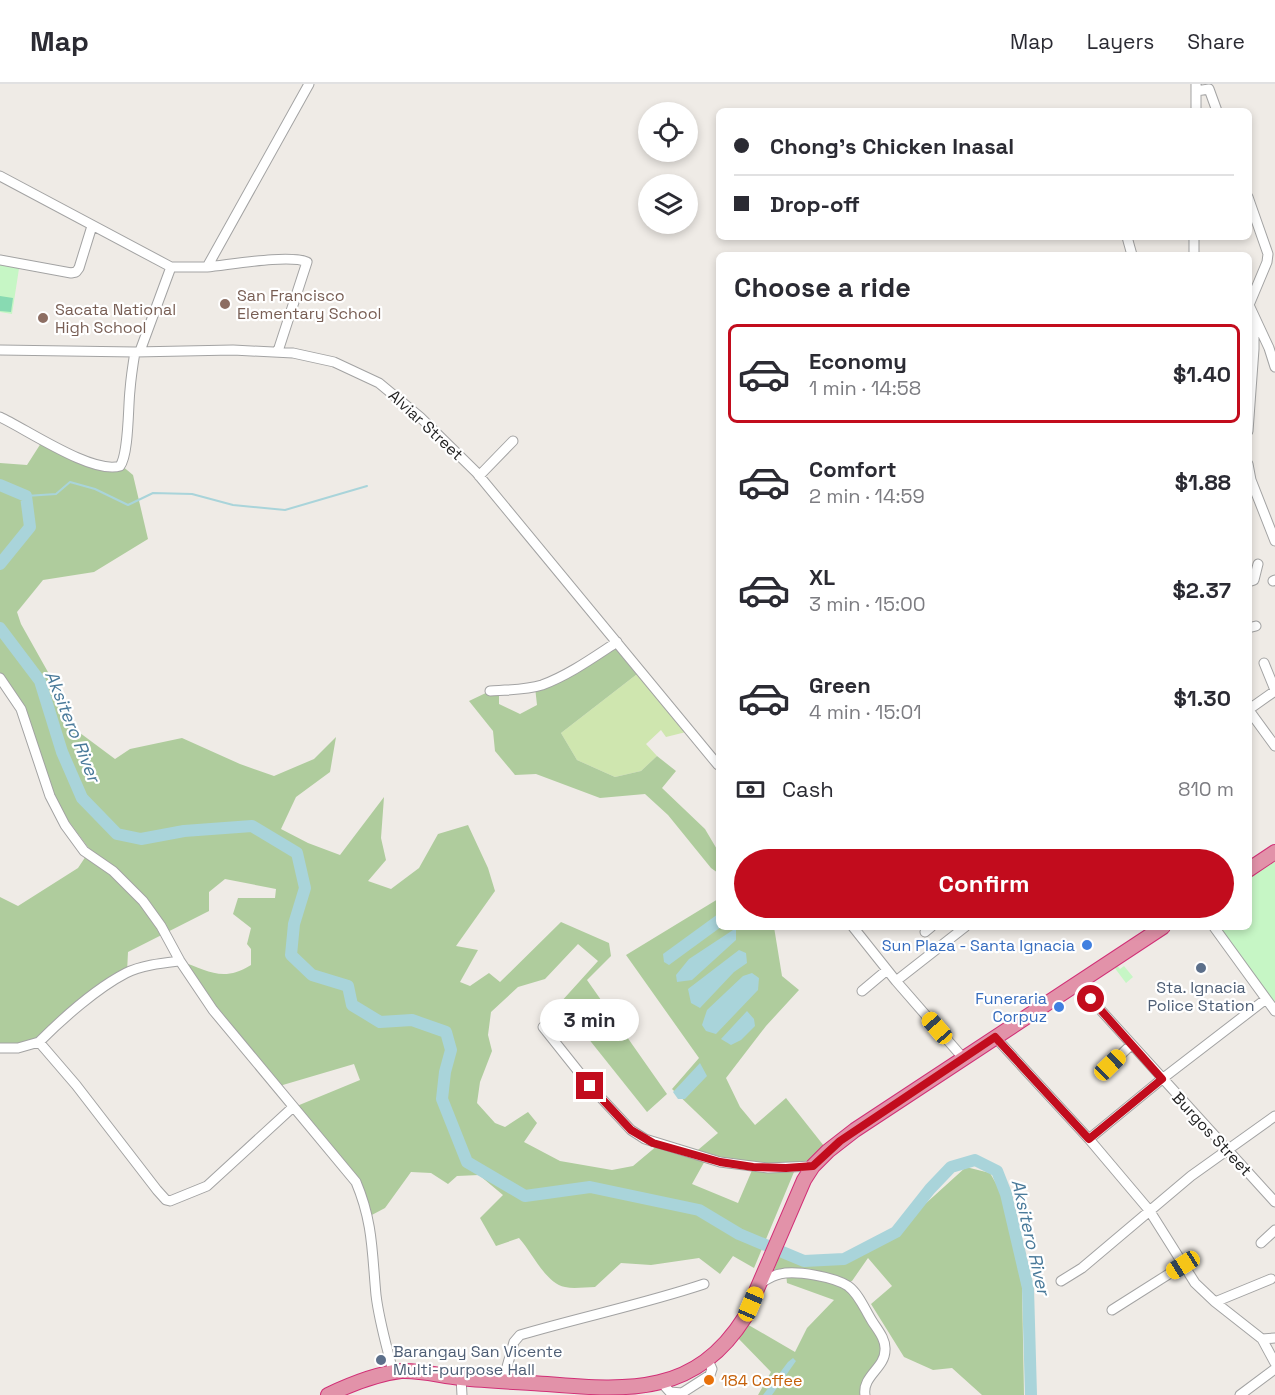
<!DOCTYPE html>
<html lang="en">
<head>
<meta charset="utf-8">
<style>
  body { margin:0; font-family:"Space Grotesk",sans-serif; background:#f2f2f3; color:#2b2b33; height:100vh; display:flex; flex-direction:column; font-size:22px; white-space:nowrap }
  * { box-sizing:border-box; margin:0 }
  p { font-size:20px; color:#7c7c81 }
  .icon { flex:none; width:33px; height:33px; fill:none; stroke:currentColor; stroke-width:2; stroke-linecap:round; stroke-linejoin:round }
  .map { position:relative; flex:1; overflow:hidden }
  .drawer { position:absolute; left:716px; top:168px; width:536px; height:678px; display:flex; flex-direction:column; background:#fff; border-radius:9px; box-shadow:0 3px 9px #0003 }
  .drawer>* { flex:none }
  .banner { position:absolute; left:716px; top:24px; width:536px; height:132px; border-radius:9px; box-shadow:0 3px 9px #0003; display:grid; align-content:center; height:132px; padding:0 18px; background:#fff }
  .buttons { position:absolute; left:638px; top:18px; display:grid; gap:12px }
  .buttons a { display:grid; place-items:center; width:60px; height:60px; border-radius:50%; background:#fff; box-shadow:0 3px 9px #0003; font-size:30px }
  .end { position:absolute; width:27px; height:27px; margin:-14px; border:8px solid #c20c1d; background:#fff; box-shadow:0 0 0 3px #fff }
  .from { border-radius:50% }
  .bubble { position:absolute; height:42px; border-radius:21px; background:#fff; box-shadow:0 3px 9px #0003; font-size:20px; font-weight:700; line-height:42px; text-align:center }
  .car { position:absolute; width:18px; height:36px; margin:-18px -9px; border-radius:8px; box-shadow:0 0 4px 2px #0007; background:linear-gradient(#f5c518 24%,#345 0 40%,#f5c518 0 76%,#345 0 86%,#f5c518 0) }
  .banner b { display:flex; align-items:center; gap:21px; height:57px; font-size:22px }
  .banner b+b { border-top:2px solid #e1e1e2 }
  .banner i { width:15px; height:15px; background:#2b2b33 }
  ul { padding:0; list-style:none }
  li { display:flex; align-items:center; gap:18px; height:99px; margin:0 12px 9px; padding:0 6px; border:3px solid transparent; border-radius:9px }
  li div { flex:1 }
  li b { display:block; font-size:22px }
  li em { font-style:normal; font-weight:700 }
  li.on { border-color:#c20c1d }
  li>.icon { width:54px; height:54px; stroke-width:1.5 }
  h2 { padding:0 18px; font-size:27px; line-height:72px }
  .pay { display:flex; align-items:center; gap:15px; height:66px; padding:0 18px; font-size:22px }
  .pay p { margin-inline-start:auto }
  .action { display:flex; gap:12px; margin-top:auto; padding:12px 18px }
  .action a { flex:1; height:69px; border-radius:36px; background:#c20c1d; color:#fff; font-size:24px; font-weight:700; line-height:69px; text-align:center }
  header { display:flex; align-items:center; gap:36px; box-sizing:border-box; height:84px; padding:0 30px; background:#fff; border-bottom:2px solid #e1e1e2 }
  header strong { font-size:28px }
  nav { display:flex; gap:33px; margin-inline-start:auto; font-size:21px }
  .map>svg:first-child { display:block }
</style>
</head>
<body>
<header>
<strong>Map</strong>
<nav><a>Map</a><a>Layers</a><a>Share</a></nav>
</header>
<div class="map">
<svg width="1275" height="1311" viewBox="0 0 1275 1311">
  <rect width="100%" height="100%" fill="#efebe6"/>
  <path fill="#cfe6af" d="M641,587l49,60 -24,6 -5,-7 -15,14 11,12 -16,15 -26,6 -38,-17 -16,-27z"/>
  <path fill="#afcc9d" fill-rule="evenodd" d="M43,356l63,26 15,-1 12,10 15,64 -54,33 -51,8 -26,32 4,12 32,57 19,46 43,32 15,-10 52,-11 58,26 34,12 40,-17 22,-22 -6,35 -34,25 -15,32 27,14 32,12 44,-58 -3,41 5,22 -18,21 23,8 28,-21 19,-34 30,-9 20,43 7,23 -39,55 22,4 -18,32 10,4 19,-13 11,9 61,-60 48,21 2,13 -24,24 80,114 -20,18 -87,-109 38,-42 -20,-17 -33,35 -27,8 -27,25 -3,23 4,16 -12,31 -3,21 18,20 10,4 23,-15 9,11 -13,19 36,19 52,9 21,-4 25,-21 34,10 26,-22 -46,-44 27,-31 -73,-103 92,-56v28h56l8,49 17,14 -33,36 -40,52 14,29 15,18 31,-27 38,48 -20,21 -24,2 14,3 -40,96 -21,-12 -13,18 -21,-16 -48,7 -30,-2 -26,24c-10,0 -21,2 -30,0 -19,-3 -33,-35 -46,-49l-23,8 -16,-28 23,-23 -24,-20 -22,1 -9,8 -17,-11 -20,-1 -26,36 -17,9 -12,-35 -64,-74 68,-28 -6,-16 -78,23 -96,-126c28,9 42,22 71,4v-16l-4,-5 4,-16 -18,-14 5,-16h37l1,-9 -51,-10 -16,13v19l-81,41 -1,20 -93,70 -34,6v-151l18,9 60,-38 12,-18 -40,-54 -29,-87 -21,-30v-216l27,2zM706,1075l47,9 -15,35 -46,-19z
    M617,558l24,29 -80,62 16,27 38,17 26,-6 16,-15 19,15 -14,17 43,41 13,22v22l-7,-5 -43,-53 -23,-21 -45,4 -64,-24 -21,1 -20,-24 -2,-20 -24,-30 21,-10h9v13l21,10 17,-9 -2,-18z
    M966,1083l24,6 12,21 20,92 2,109h-42l-30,-27 -19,2 -29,-13 -33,-53 21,-18 -24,-28 -16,23h-12l9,6 36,63 -20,45h-107l13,-23 -35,-36 9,-13 50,29 12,-24 27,-28 -47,-17 -1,-10 -13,-1 7,-18 24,7 40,-2 48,-25z"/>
  <path fill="#c6f6c5" d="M0,176l20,2 -8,52 -12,-2z
    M1275,769v157l-60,-83h33v-56z
    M1117,881l3,4 4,-3 9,11 -7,6 -12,-16z"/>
  <path fill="#88dab2" d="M0,212l13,2 -2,14 -11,-1z"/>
  <path fill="#a9d4da" d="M718,830v13h3l-52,38 -5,-3 -1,-8z
    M736,844v12l-44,40 -15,2 -1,-7 13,-16z
    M739,866l7,3 1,10 -13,9 -34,36 -9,-5 -3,-14z
    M752,889l7,5 -1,12 -42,44 -10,-3 -4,-6 5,-15 36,-34z
    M747,927l7,8 1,7 -14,14 -10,5 -10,-6z
    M700,979l7,13 -22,23h-7l-5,-7z
    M793,1274l3,3 -24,34h-9l25,-33z"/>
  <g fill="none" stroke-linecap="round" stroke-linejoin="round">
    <path stroke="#a9d4da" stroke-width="2" d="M26,412l30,-2 14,-12 25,7 33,16 25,-12 39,1 41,11 52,5 82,-24"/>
    <path stroke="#a9d4da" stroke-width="12" d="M0,401l26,11 4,31 -30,37
      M0,544l40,53 22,71 20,46 35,36 24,5 43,-8 68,-5 45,27 8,35 -11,36 -3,31 21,20 36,11 4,19 28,17 32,-2 34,12 5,18 -6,22 -3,27 25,63 58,34 65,-9 109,23 40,24 65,27 40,-2 52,-27 34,-43 21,-22 24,-7 22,11 9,23 22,94 3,107"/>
    <defs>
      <path id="minor" d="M1196,0v27
        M1196,7l13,-2 8,22
        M0,92l171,91 -31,84
        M1248,113l20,57 -1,8 -18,43 20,43 6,19
        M1127,153l5,18
        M1194,171v-18
        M0,176l71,13 5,-1 3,-4 13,-42
        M171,183h36l102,-183
        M207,183c22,-2 82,-13 100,-5l-29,89
        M0,266l135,2 98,-2 60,3 41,9 45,21 41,34 56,55 242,293
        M0,333c26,12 93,58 120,49 9,-12 8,-60 10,-76 1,-13 3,-26 5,-38
        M1248,347l6,-82v-30
        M1248,380l3,16 24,61
        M479,392l34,-35
        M1273,497l2,-1
        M1248,498l6,-2 4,-16
        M1248,544l8,-2
        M1264,579l11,27
        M0,594l21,31 29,87 15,29 19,26 29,20 30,30 18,25 19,35 33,49 143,172c17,40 16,71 20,113 3,26 11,52 17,77
        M490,607c17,-1 36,-1 52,-6 27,-10 52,-28 75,-43
        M1248,625l27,37
        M1248,626l27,-19
        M853,843l43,54 68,78
        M1214,843l61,84
        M925,848l6,-5
        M180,877c-17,2 -38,4 -54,12 -29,15 -64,46 -87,69l37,43 81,105 9,10 4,1 37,-15 85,-78
        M896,897l69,-54
        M1077,900l198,218
        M862,907l25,-21
        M543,943l47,59 41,44 14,9 75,23 48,6 45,-2
        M995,953l94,102 60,71 46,73 20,19 47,37 13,-1
        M0,964h18l21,-6
        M1110,981l21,-20
        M1089,1055l73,-60 104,-80
        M1261,1159l14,-13
        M1061,1197l21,-13 109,-92 84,-60
        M759,1200c7,-4 14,-9 21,-10 16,-4 54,3 68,12 11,8 17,24 24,35 5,8 14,18 13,29 0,18 -23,26 -20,45
        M1215,1218l56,-23
        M1112,1226l71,-45
        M1262,1255l13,24
        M461,1294l1,17
        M503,1297l11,-39 6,-7c61,-18 124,-31 184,-51
        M662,1299l8,9 12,1 28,-18 2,-6 -4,-9
        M1240,1311l35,-26"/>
      <path id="highway" d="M1248,786l27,-18
        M328,1311c23,-11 47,-21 73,-24 20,-1 40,5 60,7 28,3 57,4 86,6 83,7 149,11 198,-67l59,-137 9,-14 15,-15 27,-21 308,-203"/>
    </defs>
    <use href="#minor" stroke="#a3a3a3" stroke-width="11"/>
    <use href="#highway" stroke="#d12f76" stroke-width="16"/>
    <use href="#minor" stroke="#fff" stroke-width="9"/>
    <use href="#highway" stroke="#e292a9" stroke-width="14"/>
  </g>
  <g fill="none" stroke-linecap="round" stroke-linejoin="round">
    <path stroke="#c20c1d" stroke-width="8" d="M590,1002l41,44 22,13 67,19 33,5 33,1 27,-2 27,-25 155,-104 94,102 73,-60 -71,-80"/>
  </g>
  <g fill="#8d6e63" stroke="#fff" stroke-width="2">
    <circle cx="225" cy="220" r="6"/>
    <circle cx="43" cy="234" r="6"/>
  </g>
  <g fill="#3f7fe0" stroke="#fff" stroke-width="2">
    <circle cx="1087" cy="861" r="6"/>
    <circle cx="1059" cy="923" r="6"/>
  </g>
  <g fill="#5c6f8a" stroke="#fff" stroke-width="2">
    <circle cx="1201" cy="884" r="6"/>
    <circle cx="381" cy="1276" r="6"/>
  </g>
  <circle fill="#e8710a" stroke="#fff" stroke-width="2" cx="709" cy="1296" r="6"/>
  <g text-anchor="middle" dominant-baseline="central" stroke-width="4.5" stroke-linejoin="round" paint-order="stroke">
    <g font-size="16" fill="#785e54" stroke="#fff" text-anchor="start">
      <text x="237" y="211">San Francisco<tspan x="237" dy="18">Elementary School</tspan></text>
      <text x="55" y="225">Sacata National<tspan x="55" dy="18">High School</tspan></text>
    </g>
    <g font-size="16" fill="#1f1f1f" stroke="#fff">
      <text transform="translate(426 341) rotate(43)">Alviar Street</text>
      <text transform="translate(1212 1050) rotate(47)">Burgos Street</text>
    </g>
    <g font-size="16" fill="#366cbe" stroke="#fff" text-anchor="end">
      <text x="1075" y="861">Sun Plaza - Santa Ignacia</text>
      <text x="1047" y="914">Funeraria<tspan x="1047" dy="18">Corpuz</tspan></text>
    </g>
    <g font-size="16" fill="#4e5e75" stroke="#fff">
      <text x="1201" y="903">Sta. Ignacia<tspan x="1201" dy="18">Police Station</tspan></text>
      <text x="393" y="1267" text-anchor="start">Barangay San Vicente<tspan x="393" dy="18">Multi-purpose Hall</tspan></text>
    </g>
    <g font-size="16" fill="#c56008" stroke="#fff" text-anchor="start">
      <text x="721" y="1296">184 Coffee</text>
    </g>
    <g font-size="18" font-style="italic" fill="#4a7a9a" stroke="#fff">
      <text transform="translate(73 642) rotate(68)">Aksitero River</text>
      <text transform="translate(1031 1153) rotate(77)">Aksitero River</text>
    </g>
  </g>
</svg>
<div class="buttons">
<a><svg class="icon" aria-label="locate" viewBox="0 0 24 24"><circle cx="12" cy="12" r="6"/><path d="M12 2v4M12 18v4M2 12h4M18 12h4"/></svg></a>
<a><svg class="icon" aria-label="layers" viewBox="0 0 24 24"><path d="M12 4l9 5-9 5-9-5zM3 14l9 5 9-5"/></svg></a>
</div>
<i class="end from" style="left:1091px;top:915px"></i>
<i class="end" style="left:590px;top:1002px"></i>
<div class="bubble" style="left:540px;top:915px;width:99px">3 min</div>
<i class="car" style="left:937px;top:944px;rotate:319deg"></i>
<i class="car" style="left:1110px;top:981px;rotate:46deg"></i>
<i class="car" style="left:1183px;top:1181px;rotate:238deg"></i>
<i class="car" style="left:751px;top:1220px;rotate:23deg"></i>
<div class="banner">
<b><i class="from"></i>Chong's Chicken Inasal</b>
<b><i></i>Drop-off</b>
</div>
<section class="drawer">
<h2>Choose a ride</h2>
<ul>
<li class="on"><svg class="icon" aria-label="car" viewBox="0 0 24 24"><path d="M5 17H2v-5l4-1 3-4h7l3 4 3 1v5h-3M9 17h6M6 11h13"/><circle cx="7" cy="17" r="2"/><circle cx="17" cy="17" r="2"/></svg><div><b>Economy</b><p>1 min · 14:58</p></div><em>$1.40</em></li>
<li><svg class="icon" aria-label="car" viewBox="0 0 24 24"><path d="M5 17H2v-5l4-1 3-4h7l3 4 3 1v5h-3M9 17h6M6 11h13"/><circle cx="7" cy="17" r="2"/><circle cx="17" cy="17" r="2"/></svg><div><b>Comfort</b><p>2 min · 14:59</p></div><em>$1.88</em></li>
<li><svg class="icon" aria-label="car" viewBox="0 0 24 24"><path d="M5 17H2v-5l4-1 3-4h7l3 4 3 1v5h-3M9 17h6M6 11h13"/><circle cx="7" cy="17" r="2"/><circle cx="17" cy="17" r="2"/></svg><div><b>XL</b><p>3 min · 15:00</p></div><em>$2.37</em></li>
<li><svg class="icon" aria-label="car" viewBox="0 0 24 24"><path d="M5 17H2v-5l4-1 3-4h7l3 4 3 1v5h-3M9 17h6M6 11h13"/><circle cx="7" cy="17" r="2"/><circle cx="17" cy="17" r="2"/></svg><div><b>Green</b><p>4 min · 15:01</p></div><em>$1.30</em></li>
</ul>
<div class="pay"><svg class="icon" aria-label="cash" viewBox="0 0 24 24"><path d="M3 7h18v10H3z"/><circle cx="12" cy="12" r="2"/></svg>Cash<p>810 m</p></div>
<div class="action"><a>Confirm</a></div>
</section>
</div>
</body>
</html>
